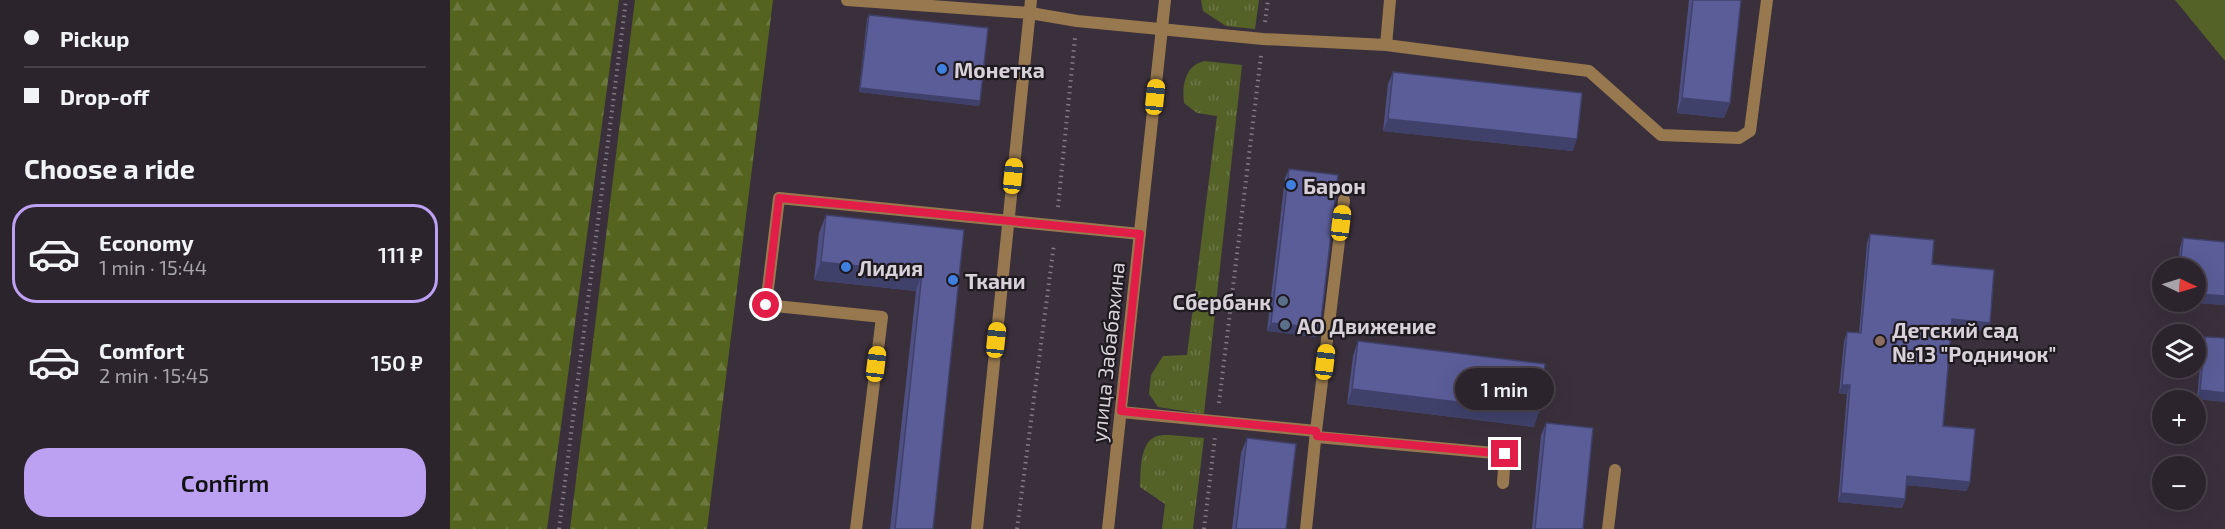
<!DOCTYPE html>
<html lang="en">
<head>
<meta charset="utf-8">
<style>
  body { margin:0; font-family:"Exo 2",sans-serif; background:#383039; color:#f1f3f6; height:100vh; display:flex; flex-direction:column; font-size:22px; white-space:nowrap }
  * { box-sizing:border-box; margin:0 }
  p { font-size:20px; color:#a6a4aa }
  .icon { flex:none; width:33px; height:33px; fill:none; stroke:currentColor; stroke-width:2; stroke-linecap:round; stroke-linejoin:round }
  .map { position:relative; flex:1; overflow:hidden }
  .drawer { display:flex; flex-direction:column; background:#2c242d; width:450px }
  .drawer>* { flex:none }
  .hud { display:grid; align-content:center; height:132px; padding:0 24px; background:#2c242d }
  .needle { width:39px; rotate:94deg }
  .buttons { position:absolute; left:1702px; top:258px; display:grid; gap:12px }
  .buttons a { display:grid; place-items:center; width:54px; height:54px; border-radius:50%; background:#2c242d; box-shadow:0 6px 24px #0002,0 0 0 2px #484149; font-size:30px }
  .end { position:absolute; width:27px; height:27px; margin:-14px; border:8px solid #e11d48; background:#fff; box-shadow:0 0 0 3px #fff }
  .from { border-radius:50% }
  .bubble { position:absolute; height:42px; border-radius:21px; background:#2c242d; box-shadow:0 6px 24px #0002,0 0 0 2px #484149; font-size:20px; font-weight:600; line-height:42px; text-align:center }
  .car { position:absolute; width:18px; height:36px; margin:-18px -9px; border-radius:8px; box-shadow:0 0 4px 2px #0007; background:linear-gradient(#f5c518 24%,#345 0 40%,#f5c518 0 76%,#345 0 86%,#f5c518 0) }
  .hud b { display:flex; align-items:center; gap:21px; height:57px; font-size:22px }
  .hud b+b { border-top:2px solid #484149 }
  .hud i { width:15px; height:15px; background:#f1f3f6 }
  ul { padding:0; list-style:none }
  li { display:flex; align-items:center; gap:18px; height:99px; margin:0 12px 9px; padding:0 12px; border:3px solid transparent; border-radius:24px }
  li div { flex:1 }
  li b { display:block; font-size:22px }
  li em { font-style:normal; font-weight:600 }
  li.on { border-color:#bca0f2 }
  li>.icon { width:54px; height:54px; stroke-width:1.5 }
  h2 { padding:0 24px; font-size:27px; line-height:72px }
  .action { display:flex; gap:12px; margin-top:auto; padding:12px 24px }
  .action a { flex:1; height:69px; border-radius:24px; background:#bca0f2; color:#111; font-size:24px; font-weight:600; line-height:69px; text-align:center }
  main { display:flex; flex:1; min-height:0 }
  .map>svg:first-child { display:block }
</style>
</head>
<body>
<main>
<section class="drawer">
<div class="hud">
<b><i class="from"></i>Pickup</b>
<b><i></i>Drop-off</b>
</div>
<h2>Choose a ride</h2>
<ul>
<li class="on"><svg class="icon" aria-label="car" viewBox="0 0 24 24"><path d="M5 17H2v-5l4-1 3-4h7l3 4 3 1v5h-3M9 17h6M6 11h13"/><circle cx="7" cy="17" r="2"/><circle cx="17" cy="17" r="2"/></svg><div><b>Economy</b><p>1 min · 15:44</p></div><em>111 ₽</em></li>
<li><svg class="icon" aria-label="car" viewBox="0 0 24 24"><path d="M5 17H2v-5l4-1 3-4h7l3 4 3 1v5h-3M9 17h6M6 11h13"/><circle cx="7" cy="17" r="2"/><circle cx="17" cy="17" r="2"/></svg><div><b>Comfort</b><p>2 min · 15:45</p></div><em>150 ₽</em></li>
</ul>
<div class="action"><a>Confirm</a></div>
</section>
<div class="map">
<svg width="1775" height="529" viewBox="0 0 1775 529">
  <defs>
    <pattern id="grass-tufts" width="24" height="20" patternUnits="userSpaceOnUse" patternTransform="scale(1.5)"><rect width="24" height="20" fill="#546228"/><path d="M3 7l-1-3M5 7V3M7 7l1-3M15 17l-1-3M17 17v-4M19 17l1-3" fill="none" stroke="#6c7747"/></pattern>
    <pattern id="forest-firs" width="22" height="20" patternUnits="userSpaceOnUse" patternTransform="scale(1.5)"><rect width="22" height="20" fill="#54631e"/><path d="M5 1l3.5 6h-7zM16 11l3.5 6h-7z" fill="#6c783e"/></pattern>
  </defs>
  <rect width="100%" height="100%" fill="#3a303c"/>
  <path fill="url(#grass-tufts)" d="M751,0h58l-4,29 -29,-3 -23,-15z
    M754,61l38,4 -38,349 -46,-7 -9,-13 2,-19 12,-19 24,-1 30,-239 -20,-3 -13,-10c-2,-18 1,-37 20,-42z
    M720,435l34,3 -11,91h-31l3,-25 -25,-17c1,-14 -1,-43 15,-50 4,-2 11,-2 15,-2z"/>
  <path fill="url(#forest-firs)" d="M0,0h169l-72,529h-97z
    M185,0h138l-66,529h-137z"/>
  <path fill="#546228" d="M1725,0h50v61z"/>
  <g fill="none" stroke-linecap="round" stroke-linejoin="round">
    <path stroke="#827983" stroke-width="4" stroke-dasharray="1.5 4.5" stroke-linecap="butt" d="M815,22l3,-22
      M608,207l17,-169
      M769,403l42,-347
      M109,529l67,-529
      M567,529l37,-285
      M754,529l11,-92"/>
    <path stroke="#98794f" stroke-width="12" d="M397,0l183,13 47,8 186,18 123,6 203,26 72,64 78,3 11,-7 17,-131
      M936,45l4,-45
      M671,412l195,19 -10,98
      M866,431l28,-231
      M867,437l188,17 -2,29
      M406,529l26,-212 -116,-12 13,-107 361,36
      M527,529l54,-529
      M1158,529l7,-59"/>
    <path stroke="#98794f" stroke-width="12" d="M658,529l57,-529"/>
  </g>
  <path fill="#4e5084" d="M1239,0h52l-11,103 -6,15 -47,-5z
    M419,15l111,86 -1,5 -120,-14 8,-73z
    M943,72l180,79 -190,-20 5,-47z
    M839,169l27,168 -49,-6 18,-153z
    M376,215l138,15 -31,299h-43l26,-238 -102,-11 5,-47z
    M1420,234l62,30 58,59 -3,8 -36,-3 -8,98 24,65 -60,-6 -2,14 -3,9 -64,-6 9,-108 -8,-1 5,-52 3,-9 12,1 8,-90z
    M1733,238l42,67 -41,-3h12v-34h-18l2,-21z
    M1755,337l20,1v64l-28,-3 5,-54z
    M908,341l176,86 -187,-23 6,-48z
    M1096,423l37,106h-51l9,-94z
    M797,438l39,91h-54l9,-76z"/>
  <path fill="#40416b" d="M410,88l120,13 -1,5 -120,-14z
    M1232,98l48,5 -6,15 -47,-5z
    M938,119l189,20 -4,12 -190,-20z
    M371,262l101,11 -6,18 -102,-11z
    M1746,294l29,2v9l-41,-3h12z
    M1502,319l38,4 -3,8 -38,-3z
    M821,323l49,5 -4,9 -49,-6z
    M1392,385h8l-3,9 -8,-1z
    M902,389l187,23 -5,15 -187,-23z
    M1750,390l25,3v9l-28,-3z
    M1457,476l63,6 -3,9 -63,-6z
    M1391,493l64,6 -3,9 -64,-6z"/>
  <path fill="#5b5d99" stroke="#40416b" stroke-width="1.5" d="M1243,0h48l-11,103 -48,-5z
    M419,15l119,13 -8,73 -120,-13z
    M943,72l189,21 -5,46 -189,-20z
    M839,169l49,6 -18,153 -49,-5z
    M376,215l138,15 -31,299h-38l27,-256 -101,-11z
    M1420,234l64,6 -2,24 62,6 -4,53 -38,-4 -9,107 32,3 -5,53 -63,-6 -2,23 -64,-6 9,-108h-8l5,-53 14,1z
    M1733,238l42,4v54l-29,-2v-26h-16z
    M1755,337l20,1v55l-25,-3z
    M908,341l187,23 -6,48 -187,-23z
    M1096,423l47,5 -10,101h-48z
    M797,438l49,6 -10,85h-50z"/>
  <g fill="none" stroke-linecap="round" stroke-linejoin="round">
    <path stroke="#e11d48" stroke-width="8" d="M316,305l13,-107 361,36 -19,177 195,20 1,5 188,18"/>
  </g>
  <g fill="#3f7fe0" stroke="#1e1a1f" stroke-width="2">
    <circle cx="492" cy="69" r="6"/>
    <circle cx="841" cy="185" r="6"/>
    <circle cx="396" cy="267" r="6"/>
    <circle cx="503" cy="280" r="6"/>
  </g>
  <g fill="#5c6f8a" stroke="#1e1a1f" stroke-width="2">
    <circle cx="833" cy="301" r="6"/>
    <circle cx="835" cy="325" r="6"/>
  </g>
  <circle fill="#8d6e63" stroke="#1e1a1f" stroke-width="2" cx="1430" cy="341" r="6"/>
  <g text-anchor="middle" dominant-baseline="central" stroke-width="4.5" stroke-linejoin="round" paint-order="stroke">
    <g font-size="21" font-weight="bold" fill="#d8d1d9" stroke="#1e1a1f" text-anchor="start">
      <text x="504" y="69">Монетка</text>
      <text x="853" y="185">Барон</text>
      <text x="408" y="267">Лидия</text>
      <text x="515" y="280">Ткани</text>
      <text x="821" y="301" text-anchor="end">Сбербанк</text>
      <text x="847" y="325">АО Движение</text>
      <text x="1442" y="329">Детский сад<tspan x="1442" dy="24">№13 "Родничок"</tspan></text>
    </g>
    <g font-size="21" fill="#d8d1d9" stroke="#1e1a1f">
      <text transform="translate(657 352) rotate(-84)">улица Забабахина</text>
    </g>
  </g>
</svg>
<div class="buttons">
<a><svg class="needle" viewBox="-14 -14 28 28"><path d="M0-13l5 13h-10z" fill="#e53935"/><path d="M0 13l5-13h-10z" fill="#a6a4aa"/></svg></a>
<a><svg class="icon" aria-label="layers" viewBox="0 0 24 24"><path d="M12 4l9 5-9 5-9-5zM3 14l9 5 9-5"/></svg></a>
<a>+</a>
<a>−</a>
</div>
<i class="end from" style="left:316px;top:305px"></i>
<i class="end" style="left:1055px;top:454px"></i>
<div class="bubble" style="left:1005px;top:368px;width:99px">1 min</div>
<i class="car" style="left:705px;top:97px;rotate:6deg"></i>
<i class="car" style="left:563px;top:176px;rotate:6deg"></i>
<i class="car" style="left:891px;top:223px;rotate:7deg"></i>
<i class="car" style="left:546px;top:340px;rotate:6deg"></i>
<i class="car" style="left:875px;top:362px;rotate:7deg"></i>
<i class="car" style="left:426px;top:364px;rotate:7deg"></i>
</div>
</main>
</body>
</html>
